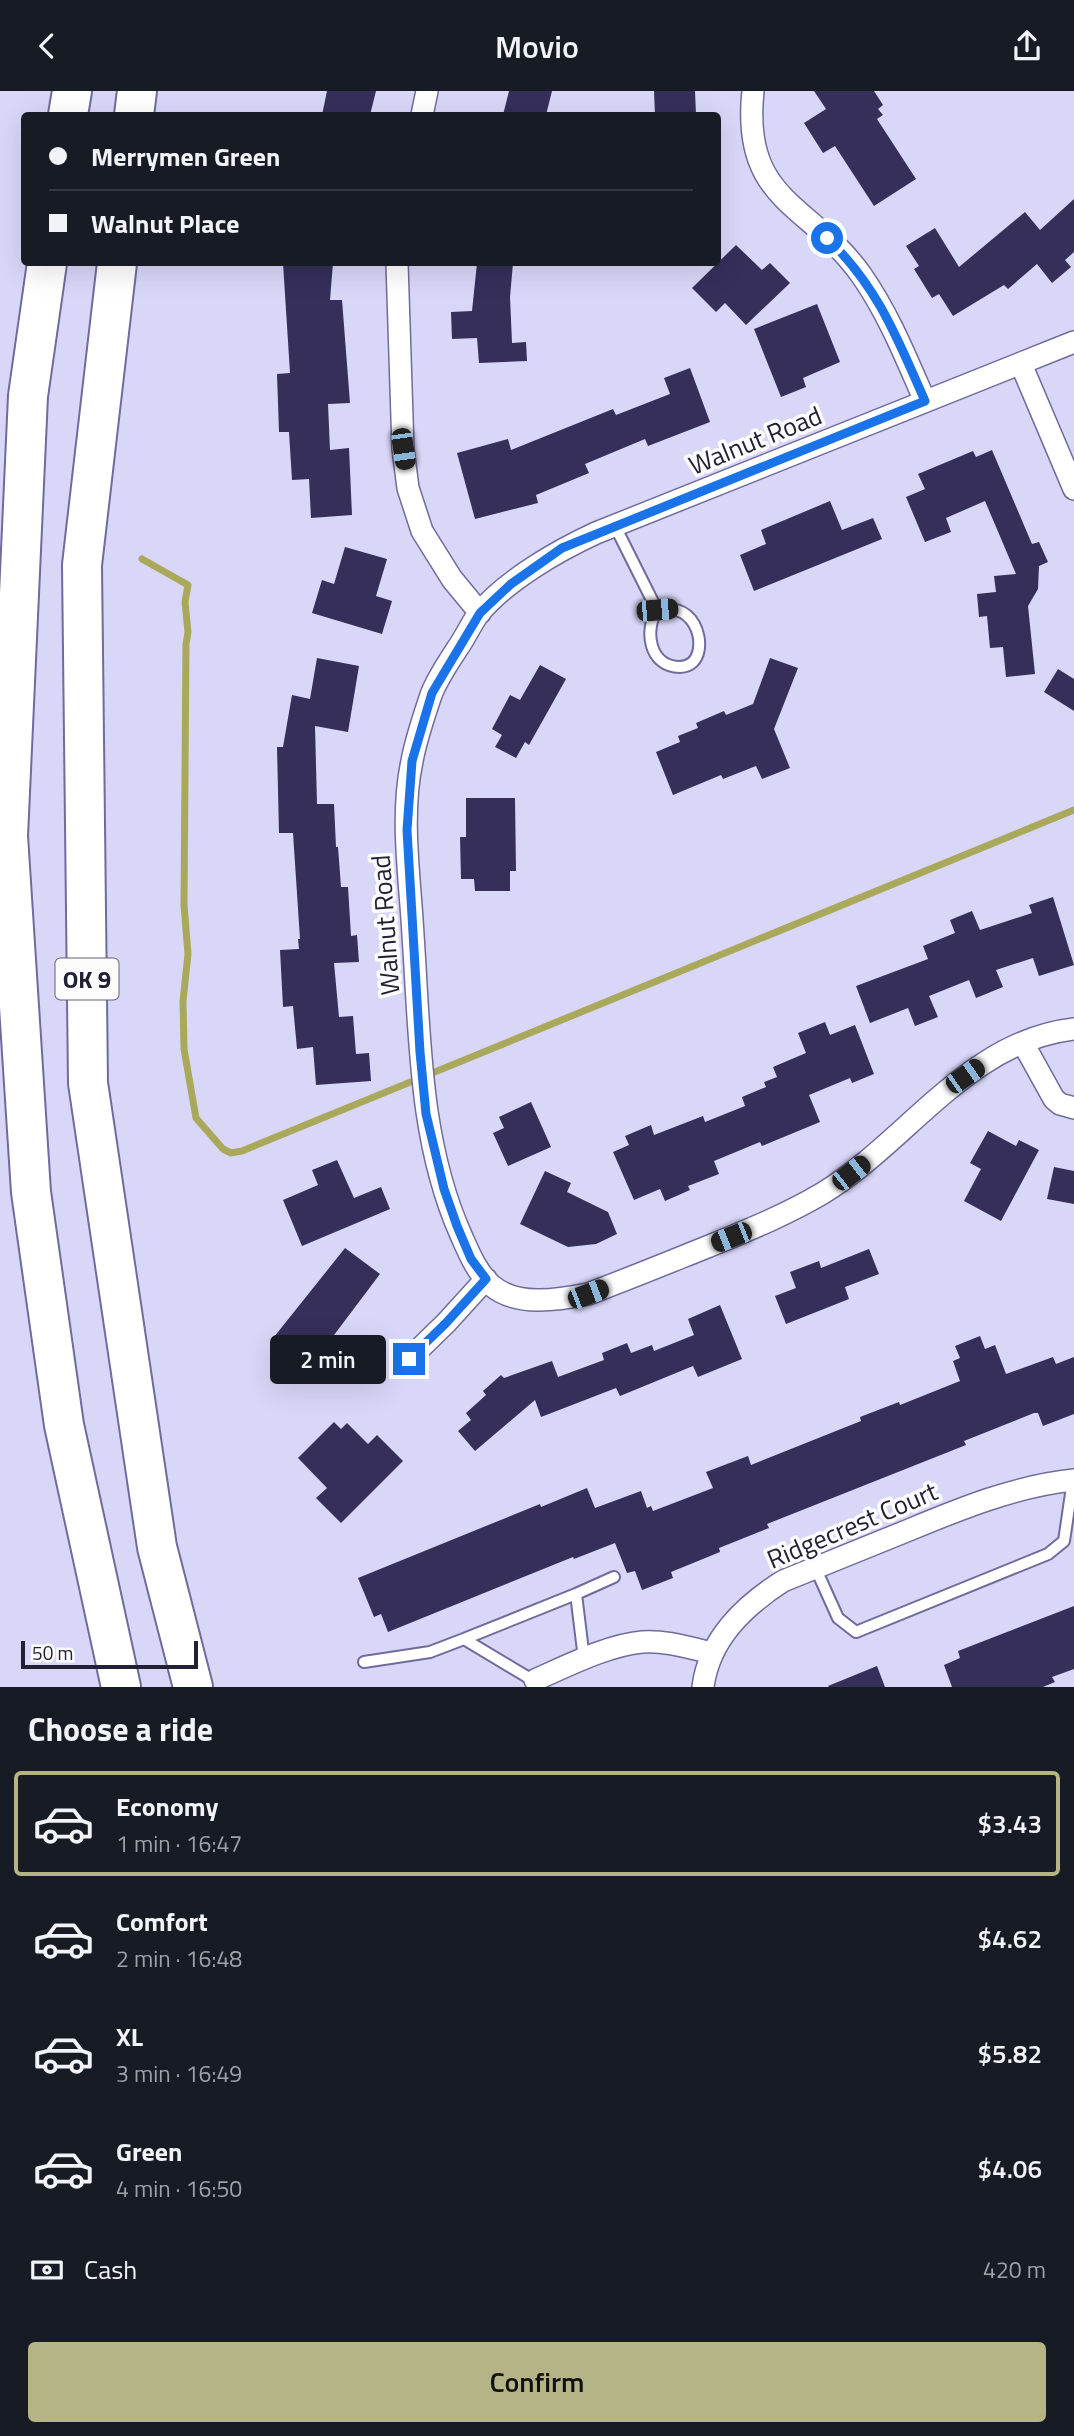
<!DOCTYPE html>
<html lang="en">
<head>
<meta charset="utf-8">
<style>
  body { margin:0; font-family:"Titillium Web",sans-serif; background:#242831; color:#f1f3f6; height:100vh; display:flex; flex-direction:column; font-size:26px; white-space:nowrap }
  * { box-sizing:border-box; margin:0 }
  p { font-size:23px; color:#9ea1a6 }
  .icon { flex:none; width:38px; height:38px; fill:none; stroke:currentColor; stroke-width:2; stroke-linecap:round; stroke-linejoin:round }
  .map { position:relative; height:1596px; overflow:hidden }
  .side { display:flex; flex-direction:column; background:#171b24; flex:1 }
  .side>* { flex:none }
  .banner { position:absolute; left:21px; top:21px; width:700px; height:154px; border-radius:7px; box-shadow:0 7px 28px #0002; display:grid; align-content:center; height:154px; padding:0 28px; background:#171b24 }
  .scale { position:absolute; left:21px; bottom:18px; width:177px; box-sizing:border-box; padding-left:7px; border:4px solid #222034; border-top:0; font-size:19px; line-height:24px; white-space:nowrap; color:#222034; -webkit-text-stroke:5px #fcfcfc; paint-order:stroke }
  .end { position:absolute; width:32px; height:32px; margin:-16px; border:9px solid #1a73e8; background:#fff; box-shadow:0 0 0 4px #fff }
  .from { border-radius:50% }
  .bubble { position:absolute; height:49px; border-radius:7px; background:#171b24; box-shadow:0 7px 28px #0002; font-size:23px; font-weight:600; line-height:49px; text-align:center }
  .car { position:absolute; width:21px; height:42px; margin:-21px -10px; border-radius:9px; box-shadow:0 0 5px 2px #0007; background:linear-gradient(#222 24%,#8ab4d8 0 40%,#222 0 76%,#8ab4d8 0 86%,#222 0) }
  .banner b { display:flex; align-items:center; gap:24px; height:66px; font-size:26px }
  .banner b+b { border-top:2px solid #363941 }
  .banner i { width:18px; height:18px; background:#f1f3f6 }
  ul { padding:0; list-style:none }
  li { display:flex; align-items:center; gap:21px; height:105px; margin:0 14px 10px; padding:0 14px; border:4px solid transparent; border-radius:7px }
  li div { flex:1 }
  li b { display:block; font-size:26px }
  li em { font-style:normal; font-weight:600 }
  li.on { border-color:#b4b487 }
  li>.icon { width:63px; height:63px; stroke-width:1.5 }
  h2 { padding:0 28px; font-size:32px; line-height:84px }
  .pay { display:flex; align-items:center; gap:18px; height:77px; padding:0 28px; font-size:26px }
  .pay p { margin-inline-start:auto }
  .primary-button { display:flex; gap:14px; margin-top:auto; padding:14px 28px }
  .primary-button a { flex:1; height:80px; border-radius:7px; background:#b4b487; color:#111; font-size:28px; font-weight:600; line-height:80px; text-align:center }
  header { display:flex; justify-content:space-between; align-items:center; height:91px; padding:0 28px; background:#171b24; font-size:32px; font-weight:600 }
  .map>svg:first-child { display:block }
</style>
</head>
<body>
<header><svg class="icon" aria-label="back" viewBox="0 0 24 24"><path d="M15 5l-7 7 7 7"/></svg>Movio<svg class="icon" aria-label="share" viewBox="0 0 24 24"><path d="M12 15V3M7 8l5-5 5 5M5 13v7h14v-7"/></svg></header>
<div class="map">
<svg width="1074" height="1596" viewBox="0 0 1074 1596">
  <rect width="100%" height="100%" fill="#d9d7f8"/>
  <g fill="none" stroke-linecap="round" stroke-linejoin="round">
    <path stroke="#aaa95b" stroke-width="7" d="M142,468l46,26 -3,17 3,30 -2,12 -2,261 4,49 -5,47 1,48 12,69 27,31 8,4 11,-2 832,-341"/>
  </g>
  <path fill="#352f5a" d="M327,0h49l-6,24h-48z
    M509,0h43l-6,24h-43z
    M654,0h41l1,24h-41z
    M814,0h60l9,14 -5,4 5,6 -6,4 39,60 -42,27 -39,-60 -12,7 -19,-30 22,-14z
    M1074,108v53l-9,8 6,7 -19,16 -15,-19 -29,25 -4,-4 -51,31 -14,-22 -7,4 -18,-29 5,-3 -13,-20 29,-18 24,39 66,-55 15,18z
    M736,154l26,25 8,-7 20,20 -44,42 -21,-22 -9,9 -24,-24z
    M283,172h50l-3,37h12l8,103 -22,1 2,46 19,-2 3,67 -41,3 -2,-39 -17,1 -3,-48h-10l-2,-58 13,-1z
    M477,172h36l-3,34 2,46 14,-1 1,19 -48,2 -2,-25 -25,1 -1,-27 21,-1z
    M817,213l23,58 -37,16 3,9 -25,10 -27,-68z
    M690,277l20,54 -62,24 -3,-7 -60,25 4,9 -53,22 2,8 -63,16 -18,-66 51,-14 3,11 102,-41 3,6 54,-21 -6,-16z
    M992,359l40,94 7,-2 9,20 -9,4 -1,23 -10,17 7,68 -29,3 -3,-30 -13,1 -3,-32 -8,1 -2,-23 19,-2 -2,-16 22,-2 -31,-73 -39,17 5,14 -26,10 -19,-45 19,-8 -7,-15 55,-23 3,6z
    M830,410l12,29 31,-12 9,21 -128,52 -14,-36 26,-11 -5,-14z
    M345,456l42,12 -11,37 16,5 -10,33 -70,-21 10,-33 12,4z
    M317,567l42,8 -11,66 -33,-6 2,78h17l2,43h2l3,40h7l3,49 6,-1 2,27 -25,1 5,54 14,-1 3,38 13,-1 2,28 -55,4 -3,-38 -16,2 -4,-43 -10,1 -3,-57 19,-1 -1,-10h2l-7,-106h-14l-2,-86h6l9,-52 18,4z
    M770,567l28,10 -24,61 16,39 -28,11 -6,-13 -33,13 -2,-4 -48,20 -17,-43 24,-10 -2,-6 20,-8 -2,-5 28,-12 2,4 27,-11z
    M540,574l26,14 -37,66 -4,-3 -9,16 -21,-11 7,-12 -10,-6 18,-34 10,5z
    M1058,578l16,10v32l-30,-19z
    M466,707h49l1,73h-6v20h-35l-1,-12h-13l-1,-42h6z
    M1053,806l21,68 -35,11 -6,-18 -37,12 7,17 -27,11 -7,-18 -40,16 9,21 -23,9 -7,-18 -38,15 -14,-37 72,-27 -5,-13 32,-13 -5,-13 22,-9 8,19 52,-17 -3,-8z
    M825,931l5,13 25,-10 19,49 -22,9 -2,-5 -41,17 11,27 -58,24 -2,-4 -46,19 5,13 -31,12 2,4 -25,11 -5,-12 -26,11 -21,-48 16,-7 -4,-9 26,-11 3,10 49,-19 2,6 40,-16 -3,-9 24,-10 -2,-5 13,-5 -4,-10 33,-14 -8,-20z
    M531,1011l20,45 -43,19 -15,-33 11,-5 -5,-11z
    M988,1040l28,15 3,-6 20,10 -38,71 -37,-20 17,-32 -11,-6z
    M337,1069l17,38 27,-11 9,22 -88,37 -19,-46 35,-15 -6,-15z
    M1054,1076l20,4v33l-27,-5z
    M545,1080l26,12 -4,9 41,20 9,22 -21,10 -28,3 -48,-23z
    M345,1157l35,26 -58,77 -8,-6 -11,14 -29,-22z
    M869,1158l10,25 -34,13 4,12 -63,25 -11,-28 21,-8 -6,-16 29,-11 2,7z
    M720,1214l22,54 -44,18 -5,-11 -73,30 -4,-8 -75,29 -6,-17 -60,51 -17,-20 13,-11 -5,-7 20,-18 -3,-4 18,-16 3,3 48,-17 6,16 46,-17 -2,-7 25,-10 4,10 21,-8 2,6 40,-16 -6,-16z
    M980,1245l5,13 10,-4 11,29 47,-17 3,7 18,-7v57l-31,12 -5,-13h-4l-70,28 2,4 -199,79 2,4 -50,20 1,4 -49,20 2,6 -31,12 -7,-19 -8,2 -12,-30 -41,16 -1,-2 -185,75 -7,-18 -7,3 -16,-39 182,-74 1,3 46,-19 8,20 46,-17 6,17 4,-2 2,5 60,-23 -7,-16 42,-16 3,9 110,-44 -1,-4 39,-15 1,3 60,-24 -7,-20 7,-3 -5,-12z
    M334,1331l7,7 6,-6 21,21 9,-9 26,26 -62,62 -25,-25 11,-10 -29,-30z
    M1074,1515v63l-22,8 3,5 -12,5h-91l-8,-22 16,-7 -2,-7z
    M877,1575l8,21h-56l-1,-1z"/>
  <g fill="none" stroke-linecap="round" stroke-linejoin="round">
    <defs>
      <path id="lane" d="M615,435l42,84c16,-2 28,-1 37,14 8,14 9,42 -14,43 -31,0 -36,-37 -23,-57
        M815,1476l23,51 18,14 192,-78 16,-13 9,-61
        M576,1503l38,-17
        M364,1571l66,-10 34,-13
        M534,1590l-70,-42 112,-45 8,65"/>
      <path id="street" d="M753,0c-12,112 58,112 109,185 27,39 44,82 63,125
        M422,24l5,-24
        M397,172l6,186 5,39 14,43 30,48 28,34
        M1074,251l-478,191c-39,18 -89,47 -117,80 -8,11 -14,25 -22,36 -9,14 -20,30 -26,46 -7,21 -15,44 -19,66 -12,56 -2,117 1,174 7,101 6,206 48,300 8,18 15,36 30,50 25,22 67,15 97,9 40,-15 79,-31 119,-47 39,-16 79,-32 116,-54 85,-52 145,-152 251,-164
        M1021,273l53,125
        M1023,952l31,56 6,5 14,4
        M409,1268l37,-36 40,-44
        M535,1589c32,-14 73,-35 107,-38 23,-2 48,6 70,11
        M703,1596c6,-48 41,-81 80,-106 42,-17 84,-34 126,-51 53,-22 107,-44 165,-50"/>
      <path id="highway" d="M68,24l4,-24
        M134,24l3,-24
        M47,172l-19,133 -20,440 23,356 33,233 57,262
        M117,172l-35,302 6,518 69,464 36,140"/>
    </defs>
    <use href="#lane" stroke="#706b9c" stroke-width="14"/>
    <use href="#street" stroke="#706b9c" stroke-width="24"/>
    <use href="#highway" stroke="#706b9c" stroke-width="42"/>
    <use href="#lane" stroke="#fff" stroke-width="10"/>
    <use href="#street" stroke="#fff" stroke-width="21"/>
    <use href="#highway" stroke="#fff" stroke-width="38"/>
  </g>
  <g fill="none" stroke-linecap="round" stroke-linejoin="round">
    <path stroke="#1a73e8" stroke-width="9" d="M409,1268l37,-36 40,-44 -15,-20 -14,-33 -13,-37 -18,-75 -6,-62 -13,-222 5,-69 20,-68 48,-80 31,-29 51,-36 363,-147c-28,-63 -47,-114 -98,-163"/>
  </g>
  <g text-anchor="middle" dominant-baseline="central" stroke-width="7" stroke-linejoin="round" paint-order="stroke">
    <rect fill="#fcfcfc" stroke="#636270" stroke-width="2" x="55.5" y="867.5" width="63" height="41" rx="5"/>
    <g font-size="24" font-weight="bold" fill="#222034">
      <text x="87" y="888">OK 9</text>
    </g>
    <g font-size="26" fill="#222034" stroke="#fcfcfc">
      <text transform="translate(755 349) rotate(-22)">Walnut Road</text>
      <text transform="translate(385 834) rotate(-94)">Walnut Road</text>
      <text transform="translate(852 1434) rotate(-23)">Ridgecrest Court</text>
    </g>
  </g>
</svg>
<div class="scale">50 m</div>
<i class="end from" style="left:827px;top:147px"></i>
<i class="end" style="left:409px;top:1268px"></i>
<div class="bubble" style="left:270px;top:1244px;width:116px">2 min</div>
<i class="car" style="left:403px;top:358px;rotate:172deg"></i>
<i class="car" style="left:657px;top:519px;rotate:85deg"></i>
<i class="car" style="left:965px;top:985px;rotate:55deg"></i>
<i class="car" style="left:851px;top:1082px;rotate:52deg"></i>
<i class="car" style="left:731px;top:1146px;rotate:248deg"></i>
<i class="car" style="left:588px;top:1203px;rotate:69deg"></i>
<div class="banner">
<b><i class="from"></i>Merrymen Green</b>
<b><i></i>Walnut Place</b>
</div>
</div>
<section class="side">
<h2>Choose a ride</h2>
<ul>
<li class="on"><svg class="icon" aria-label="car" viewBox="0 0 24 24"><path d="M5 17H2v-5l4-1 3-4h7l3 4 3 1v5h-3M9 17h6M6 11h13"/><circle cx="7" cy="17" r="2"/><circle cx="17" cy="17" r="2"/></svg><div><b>Economy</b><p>1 min · 16:47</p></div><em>$3.43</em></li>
<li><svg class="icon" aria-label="car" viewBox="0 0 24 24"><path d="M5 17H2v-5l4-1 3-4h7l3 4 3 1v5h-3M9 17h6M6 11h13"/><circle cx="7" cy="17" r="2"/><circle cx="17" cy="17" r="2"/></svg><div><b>Comfort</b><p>2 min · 16:48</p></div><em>$4.62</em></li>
<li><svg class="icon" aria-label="car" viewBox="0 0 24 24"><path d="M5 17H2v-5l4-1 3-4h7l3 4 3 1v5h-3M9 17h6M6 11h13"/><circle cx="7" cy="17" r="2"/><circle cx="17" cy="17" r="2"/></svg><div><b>XL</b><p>3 min · 16:49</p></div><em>$5.82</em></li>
<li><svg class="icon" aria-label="car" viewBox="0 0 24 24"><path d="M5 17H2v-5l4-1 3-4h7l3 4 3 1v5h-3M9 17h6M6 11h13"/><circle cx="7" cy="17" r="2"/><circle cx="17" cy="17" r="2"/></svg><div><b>Green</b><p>4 min · 16:50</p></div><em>$4.06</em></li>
</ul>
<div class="pay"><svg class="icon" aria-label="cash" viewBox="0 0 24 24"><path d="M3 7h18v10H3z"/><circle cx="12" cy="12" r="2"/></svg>Cash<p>420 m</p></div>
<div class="primary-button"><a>Confirm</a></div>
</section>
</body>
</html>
